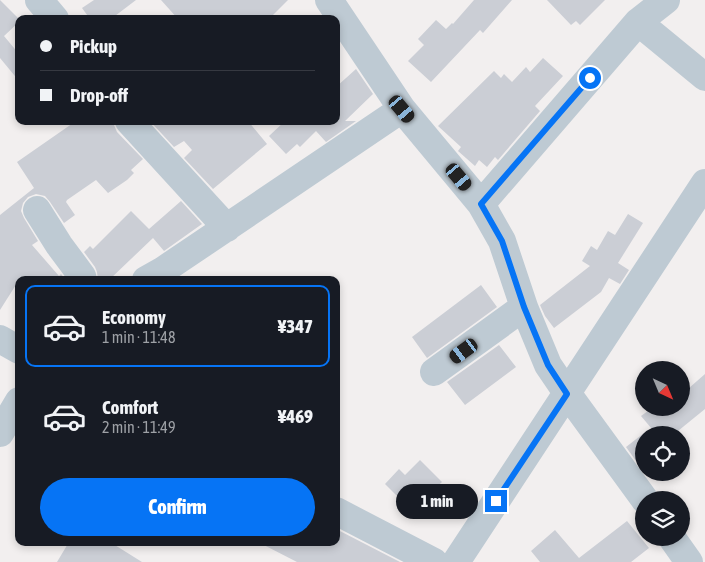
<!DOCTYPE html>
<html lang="en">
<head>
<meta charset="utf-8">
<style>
  body { margin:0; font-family:"Asap Condensed",sans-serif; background:#20242c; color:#f1f3f6; height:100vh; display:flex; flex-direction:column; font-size:19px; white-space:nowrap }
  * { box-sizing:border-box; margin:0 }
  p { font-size:16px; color:#9ea1a6 }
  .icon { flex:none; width:28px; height:28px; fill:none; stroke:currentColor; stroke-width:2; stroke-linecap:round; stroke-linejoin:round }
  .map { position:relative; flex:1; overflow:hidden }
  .side { position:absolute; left:15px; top:276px; width:325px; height:270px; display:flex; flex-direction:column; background:#171b24; border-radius:10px; box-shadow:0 2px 8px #0003 }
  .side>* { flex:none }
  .hud { position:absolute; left:15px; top:15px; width:325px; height:110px; border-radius:10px; box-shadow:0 2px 8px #0003; display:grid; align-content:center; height:110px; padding:0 25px; background:#171b24 }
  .needle { width:32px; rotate:136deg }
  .fabs { position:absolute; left:635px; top:361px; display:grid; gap:10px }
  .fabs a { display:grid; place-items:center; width:55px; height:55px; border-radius:50%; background:#171b24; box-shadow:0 2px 8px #0003; font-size:25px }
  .end { position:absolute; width:22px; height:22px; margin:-11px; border:6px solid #0674f5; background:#fff; box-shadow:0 0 0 2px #fff }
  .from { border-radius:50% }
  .bubble { position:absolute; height:35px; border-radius:18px; background:#171b24; box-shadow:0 2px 8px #0003; font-size:16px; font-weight:800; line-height:35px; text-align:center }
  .car { position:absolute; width:15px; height:30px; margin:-15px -8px; border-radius:6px; box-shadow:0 0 4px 1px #0007; background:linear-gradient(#222 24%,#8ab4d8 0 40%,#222 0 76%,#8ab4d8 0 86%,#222 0) }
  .hud b { display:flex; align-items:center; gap:18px; height:48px; font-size:19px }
  .hud b+b { border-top:1px solid #363941 }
  .hud i { width:12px; height:12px; background:#f1f3f6 }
  ul { padding:9px 0 0; list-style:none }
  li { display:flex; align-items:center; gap:15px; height:82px; margin:0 10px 8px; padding:0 15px; border:2px solid transparent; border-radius:10px }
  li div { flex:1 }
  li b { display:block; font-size:19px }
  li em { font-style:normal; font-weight:800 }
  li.selected { border-color:#0674f5 }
  li>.icon { width:45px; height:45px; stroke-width:1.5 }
  .primary-button { display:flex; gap:10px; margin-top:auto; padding:10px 25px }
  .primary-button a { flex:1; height:58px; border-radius:30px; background:#0674f5; color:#fff; font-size:20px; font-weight:800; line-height:58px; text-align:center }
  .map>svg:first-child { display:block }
</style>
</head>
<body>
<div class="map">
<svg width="705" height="562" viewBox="0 0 705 562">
  <rect width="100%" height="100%" fill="#f2efef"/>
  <path fill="#cbced5" d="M0,0l19,19v3l-15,14 15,18v27l-19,-23z
    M94,0h42l-25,19h-21l-8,-11z
    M161,0h127l-19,19h-91z
    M474,0h38l-29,33 -3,-3 -49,52 -23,-21 16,-16 -6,-6 18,-19 10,9 6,-6 1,1z
    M547,0h58l-25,25 -4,-4 -5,4z
    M543,58l20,18 -28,30 5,5 -42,49 -3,-3 -8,10 -8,-7 -4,6 -17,-15 3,-4 -23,-21 56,-55 7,7 3,-4 8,8 14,-15 4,5z
    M356,69l17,25 -28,27h11l-30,21 -10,-11 -16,16 -3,-3 -11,10 -17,-18 16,-15h51v-34z
    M76,121h38v4l3,7 26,27 -12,11 3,3 -7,7 -19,13 -12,-13 -29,20 -1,2 9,13 -11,8 -14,-21 -5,-6 -9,-2 -8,3 -5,6 -2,8 3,7 14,23 -6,4 27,31 2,-2 5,6h-47l-19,30v-95l34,-27 -17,-26z
    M150,121h98l19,23 -54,45 -29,-31 8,-8 -8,-9 -10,6z
    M181,201l21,23 -38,27 -11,-13 -44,42h-11l-1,-8 -2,-5 -11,-15 6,-6 3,3 38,-38 18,18z
    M628,214l15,9 -25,40 11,7 -9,14 -11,-6 -8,14 -47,36 -9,-12 -5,-11 50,-39 -8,-5 9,-15 6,4 11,-19 7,4z
    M481,285l16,22 -70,51 -15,-21z
    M499,345l17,22 -51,38 -18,-23z
    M705,374v35l-32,26h-16l-16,-19 11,-8h29v-13z
    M644,433v39l-18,-25z
    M420,460l22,22 -12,11 2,2 -18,18 -29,-29 14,-15 6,6z
    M627,521l22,27 -18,14h-91l-9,-11 24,-21 24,28z
    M336,529l64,33h-103l-39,-20h78z
    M69,542h41l32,20h-85z"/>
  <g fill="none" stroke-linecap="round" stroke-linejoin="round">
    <path stroke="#becad3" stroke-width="28" d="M39,0l16,19
      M329,0l73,109 79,95 21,37 22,66 24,58 19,28 78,107
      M638,22l67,55
      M129,121l98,107
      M481,204l157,-182 28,-22
      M37,210l22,35 23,31 1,4
      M146,280l16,-9 240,-162
      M0,339l19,11
      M434,372l90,-65
      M0,433l19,-32
      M336,511l98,51
      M672,538l17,24
      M456,562l249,-379"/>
  </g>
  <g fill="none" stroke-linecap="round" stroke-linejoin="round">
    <path stroke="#0674f5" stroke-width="6" d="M496,501l71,-107 -19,-29 -24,-58 -22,-66 -21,-37 109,-126"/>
  </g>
</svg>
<div class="fabs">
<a><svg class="needle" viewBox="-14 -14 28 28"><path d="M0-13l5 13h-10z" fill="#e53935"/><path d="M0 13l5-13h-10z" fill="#9ea1a6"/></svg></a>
<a><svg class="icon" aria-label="locate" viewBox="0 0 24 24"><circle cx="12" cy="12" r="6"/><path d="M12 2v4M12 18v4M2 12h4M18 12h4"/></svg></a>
<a><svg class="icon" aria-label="layers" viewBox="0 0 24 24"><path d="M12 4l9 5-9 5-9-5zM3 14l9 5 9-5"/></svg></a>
</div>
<i class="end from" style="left:590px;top:78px"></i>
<i class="end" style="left:496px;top:501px"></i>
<div class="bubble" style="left:396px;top:484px;width:82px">1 min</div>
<i class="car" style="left:402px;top:109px;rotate:140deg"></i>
<i class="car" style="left:459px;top:177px;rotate:140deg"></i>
<i class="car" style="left:464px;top:351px;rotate:234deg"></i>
<div class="hud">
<b><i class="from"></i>Pickup</b>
<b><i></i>Drop-off</b>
</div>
<section class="side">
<ul>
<li class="selected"><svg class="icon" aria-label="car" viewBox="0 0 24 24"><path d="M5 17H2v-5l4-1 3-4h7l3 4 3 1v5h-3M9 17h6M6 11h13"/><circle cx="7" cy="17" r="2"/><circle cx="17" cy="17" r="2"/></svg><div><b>Economy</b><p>1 min · 11:48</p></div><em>¥347</em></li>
<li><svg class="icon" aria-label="car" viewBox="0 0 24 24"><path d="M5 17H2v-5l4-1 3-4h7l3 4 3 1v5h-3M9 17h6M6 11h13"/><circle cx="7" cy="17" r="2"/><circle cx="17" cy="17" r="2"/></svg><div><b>Comfort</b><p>2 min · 11:49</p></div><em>¥469</em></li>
</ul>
<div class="primary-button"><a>Confirm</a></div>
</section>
</div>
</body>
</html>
